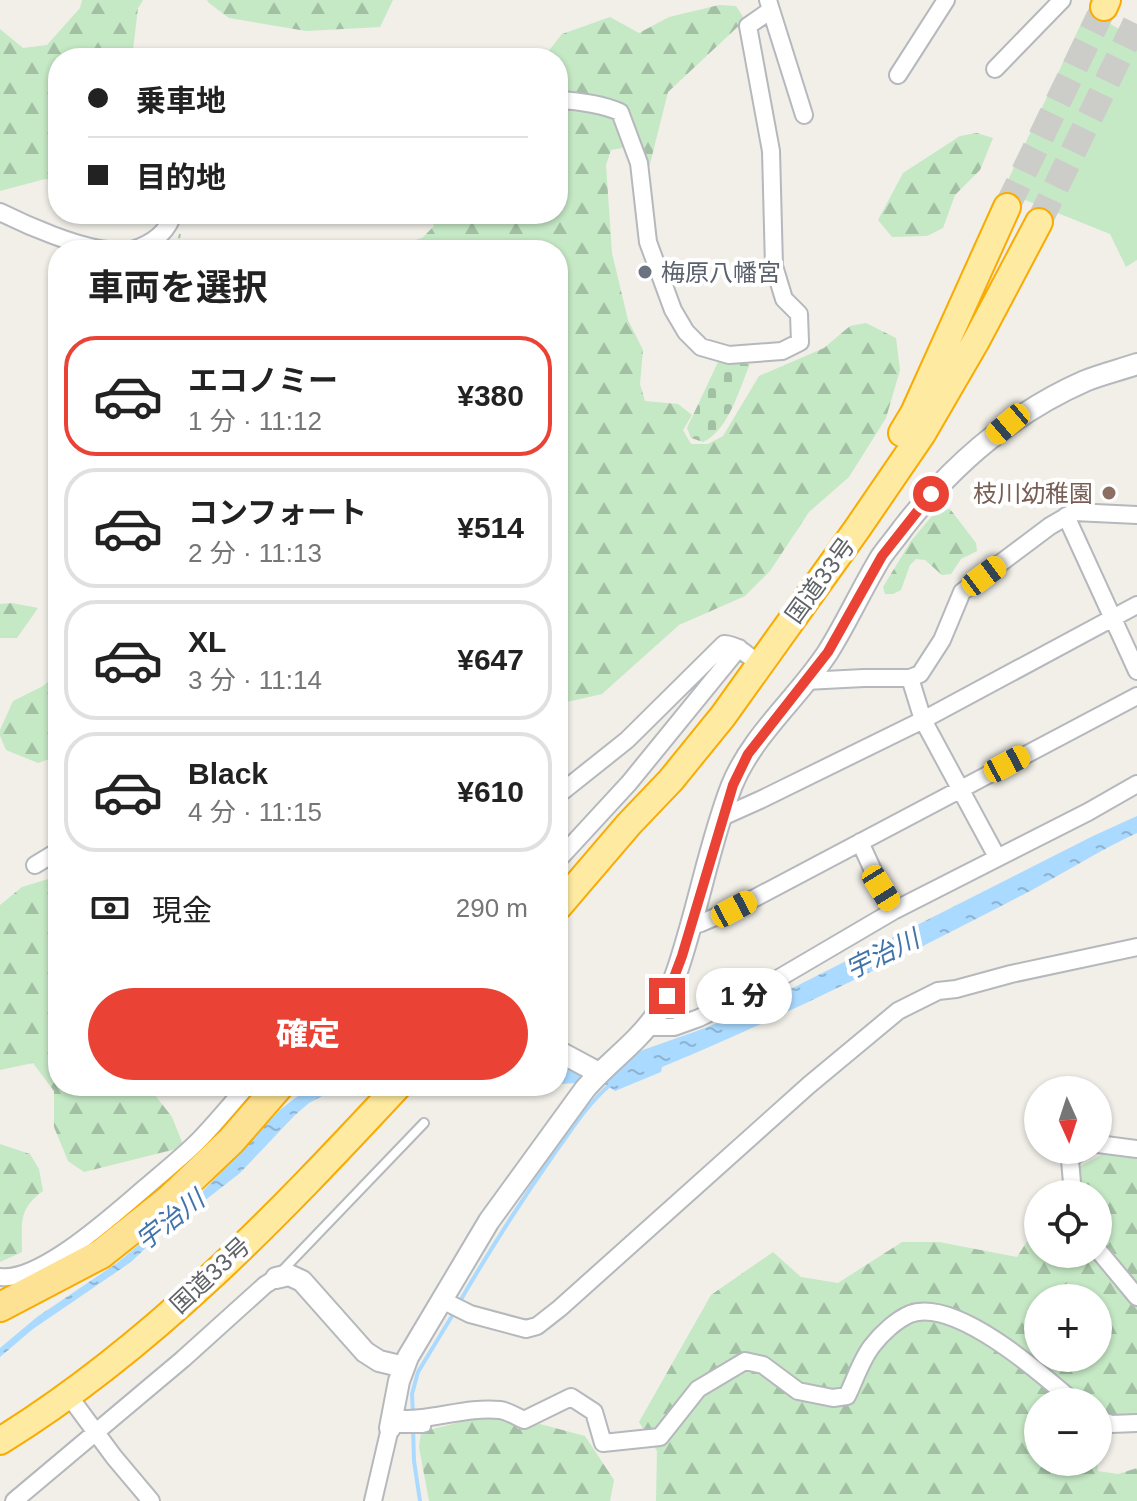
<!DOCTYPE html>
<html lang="ja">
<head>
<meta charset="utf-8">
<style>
  body { margin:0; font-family:Arial,"Noto Sans JP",sans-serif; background:#f6f6f6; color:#222; height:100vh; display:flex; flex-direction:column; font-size:30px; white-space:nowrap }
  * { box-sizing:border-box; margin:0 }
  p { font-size:26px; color:#767676 }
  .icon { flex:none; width:44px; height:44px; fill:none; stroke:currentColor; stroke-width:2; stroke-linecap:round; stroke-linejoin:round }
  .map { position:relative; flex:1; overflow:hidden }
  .sheet { position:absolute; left:48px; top:240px; width:520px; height:856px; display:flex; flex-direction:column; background:#fff; border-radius:32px; box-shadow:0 2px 6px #0004 }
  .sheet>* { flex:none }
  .guide { position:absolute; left:48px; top:48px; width:520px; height:176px; border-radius:32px; box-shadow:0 2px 6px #0004; display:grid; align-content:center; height:176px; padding:0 40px; background:#fff }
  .needle { width:52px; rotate:177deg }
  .fabs { position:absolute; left:1024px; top:1076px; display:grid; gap:16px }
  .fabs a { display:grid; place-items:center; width:88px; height:88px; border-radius:50%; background:#fff; box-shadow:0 2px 6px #0004; font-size:40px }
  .end { position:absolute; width:36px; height:36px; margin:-18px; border:10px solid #ea4335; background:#fff; box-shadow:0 0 0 4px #fff }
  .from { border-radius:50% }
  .bubble { position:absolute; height:56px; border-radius:28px; background:#fff; box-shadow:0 2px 6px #0004; font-size:26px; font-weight:800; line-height:56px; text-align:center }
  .car { position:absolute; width:24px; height:48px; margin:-24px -12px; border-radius:10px; box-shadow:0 0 6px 2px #0007; background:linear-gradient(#f5c518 24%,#345 0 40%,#f5c518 0 76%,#345 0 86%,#f5c518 0) }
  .guide b { display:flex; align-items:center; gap:28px; height:76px; font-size:30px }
  .guide b+b { border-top:2px solid #e0e0e0 }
  .guide i { width:20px; height:20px; background:#222 }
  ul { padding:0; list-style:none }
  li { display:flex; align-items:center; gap:24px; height:120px; margin:0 16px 12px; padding:0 24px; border:4px solid #e0e0e0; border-radius:32px }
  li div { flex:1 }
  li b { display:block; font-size:30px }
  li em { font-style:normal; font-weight:800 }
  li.selected { border-color:#ea4335 }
  li>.icon { width:72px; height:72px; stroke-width:1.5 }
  h2 { padding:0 40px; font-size:36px; line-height:96px }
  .pay { display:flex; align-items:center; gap:20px; height:88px; padding:0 40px; font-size:30px }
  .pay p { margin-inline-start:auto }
  .primary-button { display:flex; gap:16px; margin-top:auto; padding:16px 40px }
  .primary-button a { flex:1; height:92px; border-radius:48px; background:#ea4335; color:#fff; font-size:32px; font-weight:800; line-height:92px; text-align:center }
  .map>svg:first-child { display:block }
</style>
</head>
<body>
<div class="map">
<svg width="1137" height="1501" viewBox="0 0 1137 1501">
  <defs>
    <pattern id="forest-firs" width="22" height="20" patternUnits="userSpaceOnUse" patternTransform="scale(2)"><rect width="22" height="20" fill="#c5e8c5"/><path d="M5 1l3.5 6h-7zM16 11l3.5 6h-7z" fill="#a3c0a4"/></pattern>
    <pattern id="cemetery-stones" width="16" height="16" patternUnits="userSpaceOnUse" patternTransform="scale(2)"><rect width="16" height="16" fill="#c5e8c5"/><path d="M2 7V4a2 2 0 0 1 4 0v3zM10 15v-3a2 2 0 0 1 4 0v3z" fill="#a3c0a4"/></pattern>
    <pattern id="water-ripples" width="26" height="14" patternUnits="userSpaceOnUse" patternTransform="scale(2)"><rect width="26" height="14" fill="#aadaff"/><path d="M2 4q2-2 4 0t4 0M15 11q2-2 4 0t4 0" fill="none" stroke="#8eb4d2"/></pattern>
  </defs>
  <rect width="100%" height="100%" fill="#f1efe8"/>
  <path fill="#c5e8c5" d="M1087,11l50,28v221l-11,7 -16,-33 -107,-43z"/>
  <path fill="url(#forest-firs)" fill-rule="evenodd" d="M82,0h61l-5,8 -6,50h-74v123l-13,-2 -45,12v-162l23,19 24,-3 33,-37z
    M207,0h186l-13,27 -74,4 -77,-13 -20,-15z
    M719,5l17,1 9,14 -77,72 -21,84 -19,-29 -17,3 -5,15 6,88 16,67 15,30 -3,34 5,17 33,3 14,11 -9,15 8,14h17l15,-8 36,-60 65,-28 26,-22 16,-3 30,15 4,32 -14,48 -37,59 -40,35 -39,59 -25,25 -66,29 -77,69 -44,10v-454h-178l42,-12 12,-12 -5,-12h129v-156h-15l19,-24 48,-17 29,16 30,-16z
    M977,133l16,5 -13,32 -25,25 -12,33 -16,8 -35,1 -14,-17 25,-47 57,-37z
    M950,509l26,34 1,8 -16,8 -10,15 -9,1 -17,-15 -9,-1 -6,6 -9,25 -8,4h-8l-2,-7 28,-46 26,-31z
    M12,603l26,5 -21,30h-17v-34z
    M58,674v82l-20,7 -32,-13 -6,-14v-6l13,-29 30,-15z
    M58,876v210h90l24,31 12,30 -100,25 -16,-11 -14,-34v-36l-21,-28 -33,7v-165l22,-18z
    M0,1144l30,10 9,15 4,22c-25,18 -21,32 -21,61l-22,10z
    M1137,1144v282l-30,1 -9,5v-30h-60v60h59l1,9 20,3 19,-6v33h-481l1,-50 -18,-29 72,-127 62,-43 28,25 37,6 64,-41h37l78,15 21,-33v30h60v-60h-42l15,-23 46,-24zM1038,1298h60v60h-60z
    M504,1411l14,18 22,-5 45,12 29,44 -4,21h-181l-10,-54 2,-15z"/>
  <path fill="url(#cemetery-stones)" d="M718,362l32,2c-11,25 -21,66 -47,78l-12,-4 -4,-10z"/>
  <path fill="url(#water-ripples)" d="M1137,816v17c-37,17 -71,39 -107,58 -121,63 -243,124 -368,176l-1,5 -46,19 -14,-9 -43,2v-23l5,3 77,-13 57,-20 50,-20 346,-175z
    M311,1086h162l-5,2 -120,2 -22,4 -17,9 -14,12 -55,58 -86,67 -23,22 -98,67 -33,28v-9l37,-31 80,-54 85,-71 79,-83z"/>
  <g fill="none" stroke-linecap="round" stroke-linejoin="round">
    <path stroke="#aadaff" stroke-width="4" d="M459,1303c30,-52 62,-102 97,-152 17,-23 32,-48 55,-67
      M413,1415l-1,-21 6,-22 37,-61
      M413,1428l1,33 6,40"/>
    <path stroke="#ccccc8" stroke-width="26" stroke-dasharray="26 13" stroke-linecap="butt" d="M1007,207l97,-200
      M1039,222l98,-202"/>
    <defs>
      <path id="service" d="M281,1272l143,-149
        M392,1428h30l4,-1 1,-9"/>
      <path id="minor" d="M771,10l33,105
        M995,69l67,-69
        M898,75l48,-75
        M558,100c21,1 43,4 62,12l19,51 9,79 25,68 13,22 15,15 28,8 53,-4 18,-9 -1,-28 -15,-15 -10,-33 -3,-115 -23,-125 23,-16 -3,-10
        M0,212c28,14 77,35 108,38
        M132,250c19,-6 35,-16 41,-36
        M1066,516l71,155
        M910,678l13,42 74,137
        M805,681l59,-3h46l10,-4 22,-34 20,-48 88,-66 24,-14 63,3
        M558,795l69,-55 97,-96c15,1 24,12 36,21
        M722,817l38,-17 163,-80 214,-115
        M860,842l21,46 14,22 193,-98 49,-28
        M558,860l71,-77 110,-135
        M35,865l23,-14
        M691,926l10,-3 33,-14 403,-213
        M647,1027h27l25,-9 75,-37 121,-71
        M1098,1144l39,5
        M1073,1194l-3,-34 10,-10
        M1098,1250l39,47
        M0,1277c41,5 115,-64 146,-90 18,-16 39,-32 56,-50 15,-16 30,-34 45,-51
        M442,1300l28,14 56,15 11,-3 23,-18 249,-223 89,-74 40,-20 18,-2 55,-15 126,-27
        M69,1396l45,61 37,44
        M392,1418c36,5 72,-12 108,-8 8,1 17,7 24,10l47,-23 23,15 9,31 57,-6 38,-48 47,-28 18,4 35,26 35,7 14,-2c8,-16 14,-36 25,-50 9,-12 24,-26 38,-32 45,-17 132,60 164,88
        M1098,1419l13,5 26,-1
        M14,1501l169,-142 82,-74 11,-7
        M373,1501l17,-73"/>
      <path id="tertiary" d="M558,1051l41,22
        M276,1278l13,-3 13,6 63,71 14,9 25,6
        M390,1428l9,-47 9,-24 81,-136 96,-132c22,-26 52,-46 71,-74 18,-27 26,-59 35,-90 13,-46 24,-97 41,-140 21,-51 66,-87 96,-133 19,-30 34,-64 53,-95 7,-10 15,-19 22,-29 49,-63 109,-115 182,-147 17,-7 35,-11 52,-17"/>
      <path id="trunk" d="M1104,7l3,-7
        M902,433l12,-20 93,-206
        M558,907l71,-83 42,-44 52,-64 134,-187 65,-95 54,-93 63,-119
        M0,1441c152,-94 277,-225 398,-355"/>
      <path id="motorway" d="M0,1307l101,-53 69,-55 61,-58 48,-55"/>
    </defs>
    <use href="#service" stroke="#b5b8bc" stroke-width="12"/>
    <use href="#minor" stroke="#b5b8bc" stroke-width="20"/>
    <use href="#tertiary" stroke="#b5b8bc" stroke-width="24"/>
    <use href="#trunk" stroke="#f9ab00" stroke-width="30"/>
    <use href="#motorway" stroke="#f9ab00" stroke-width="32"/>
    <path stroke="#9cc7a9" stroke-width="2" stroke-dasharray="8 4" stroke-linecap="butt" d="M176,250l4,-16"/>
    <use href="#service" stroke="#fff" stroke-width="8"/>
    <use href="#minor" stroke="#fff" stroke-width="16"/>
    <use href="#tertiary" stroke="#fff" stroke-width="20"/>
    <use href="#trunk" stroke="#feeaa1" stroke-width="26"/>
    <use href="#motorway" stroke="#fde293" stroke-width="28"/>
  </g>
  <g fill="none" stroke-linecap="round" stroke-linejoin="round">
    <path stroke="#ea4335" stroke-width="10" d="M667,996l15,-40 51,-171 15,-31 80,-102 54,-96 49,-62"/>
  </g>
  <circle fill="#6b7280" stroke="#fff" stroke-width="3" cx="645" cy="272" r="8"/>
  <circle fill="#8d6e63" stroke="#fff" stroke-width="3" cx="1109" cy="493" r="8"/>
  <g text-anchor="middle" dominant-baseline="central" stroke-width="8" stroke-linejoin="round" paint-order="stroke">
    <g font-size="24" fill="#5b616d" stroke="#fff" text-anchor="start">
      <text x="661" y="272">梅原八幡宮</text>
    </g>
    <g font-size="24" fill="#785e54" stroke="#fff" text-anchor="end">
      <text x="1093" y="493">枝川幼稚園</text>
    </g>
    <g font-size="24" fill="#5f6368" stroke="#fff">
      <text transform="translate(820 580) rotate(-54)">国道33号</text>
      <text transform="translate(210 1275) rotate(-43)">国道33号</text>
    </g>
    <g font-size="26" font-style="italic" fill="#4174aa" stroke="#fff">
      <text transform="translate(882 954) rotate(-26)">宇治川</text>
      <text transform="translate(170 1220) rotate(-38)">宇治川</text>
    </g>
  </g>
</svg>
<div class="fabs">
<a><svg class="needle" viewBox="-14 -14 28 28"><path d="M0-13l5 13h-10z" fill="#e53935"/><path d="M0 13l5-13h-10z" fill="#767676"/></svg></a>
<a><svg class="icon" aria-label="locate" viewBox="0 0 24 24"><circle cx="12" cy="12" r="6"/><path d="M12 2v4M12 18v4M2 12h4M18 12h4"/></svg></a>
<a>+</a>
<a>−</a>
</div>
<i class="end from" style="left:931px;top:494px"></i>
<i class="end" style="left:667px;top:996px"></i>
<div class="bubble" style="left:696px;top:968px;width:96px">1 分</div>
<i class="car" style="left:1008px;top:424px;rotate:230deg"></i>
<i class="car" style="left:984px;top:576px;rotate:53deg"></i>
<i class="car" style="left:1007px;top:764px;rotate:62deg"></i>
<i class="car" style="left:881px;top:888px;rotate:148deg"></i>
<i class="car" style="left:734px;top:909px;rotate:62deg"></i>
<div class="guide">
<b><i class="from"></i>乗車地</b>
<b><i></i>目的地</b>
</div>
<section class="sheet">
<h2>車両を選択</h2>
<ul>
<li class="selected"><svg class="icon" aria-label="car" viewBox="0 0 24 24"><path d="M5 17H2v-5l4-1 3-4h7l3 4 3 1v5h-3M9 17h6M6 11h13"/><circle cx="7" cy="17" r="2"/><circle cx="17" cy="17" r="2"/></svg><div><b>エコノミー</b><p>1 分 · 11:12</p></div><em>¥380</em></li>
<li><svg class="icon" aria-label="car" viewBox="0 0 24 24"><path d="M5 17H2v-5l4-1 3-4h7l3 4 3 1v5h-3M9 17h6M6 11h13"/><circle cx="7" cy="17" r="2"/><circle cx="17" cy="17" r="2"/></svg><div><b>コンフォート</b><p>2 分 · 11:13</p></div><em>¥514</em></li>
<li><svg class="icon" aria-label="car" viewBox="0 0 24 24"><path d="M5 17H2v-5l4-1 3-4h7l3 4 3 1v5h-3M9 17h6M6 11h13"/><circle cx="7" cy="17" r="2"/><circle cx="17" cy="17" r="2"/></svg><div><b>XL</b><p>3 分 · 11:14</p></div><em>¥647</em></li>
<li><svg class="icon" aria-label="car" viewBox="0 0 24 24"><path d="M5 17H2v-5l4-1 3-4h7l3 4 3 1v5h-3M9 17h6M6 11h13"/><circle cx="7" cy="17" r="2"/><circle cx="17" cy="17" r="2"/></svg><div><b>Black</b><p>4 分 · 11:15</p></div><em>¥610</em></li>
</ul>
<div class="pay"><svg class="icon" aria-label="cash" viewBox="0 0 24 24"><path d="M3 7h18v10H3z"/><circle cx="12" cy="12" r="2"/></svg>現金<p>290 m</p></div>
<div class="primary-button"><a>確定</a></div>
</section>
</div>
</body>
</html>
